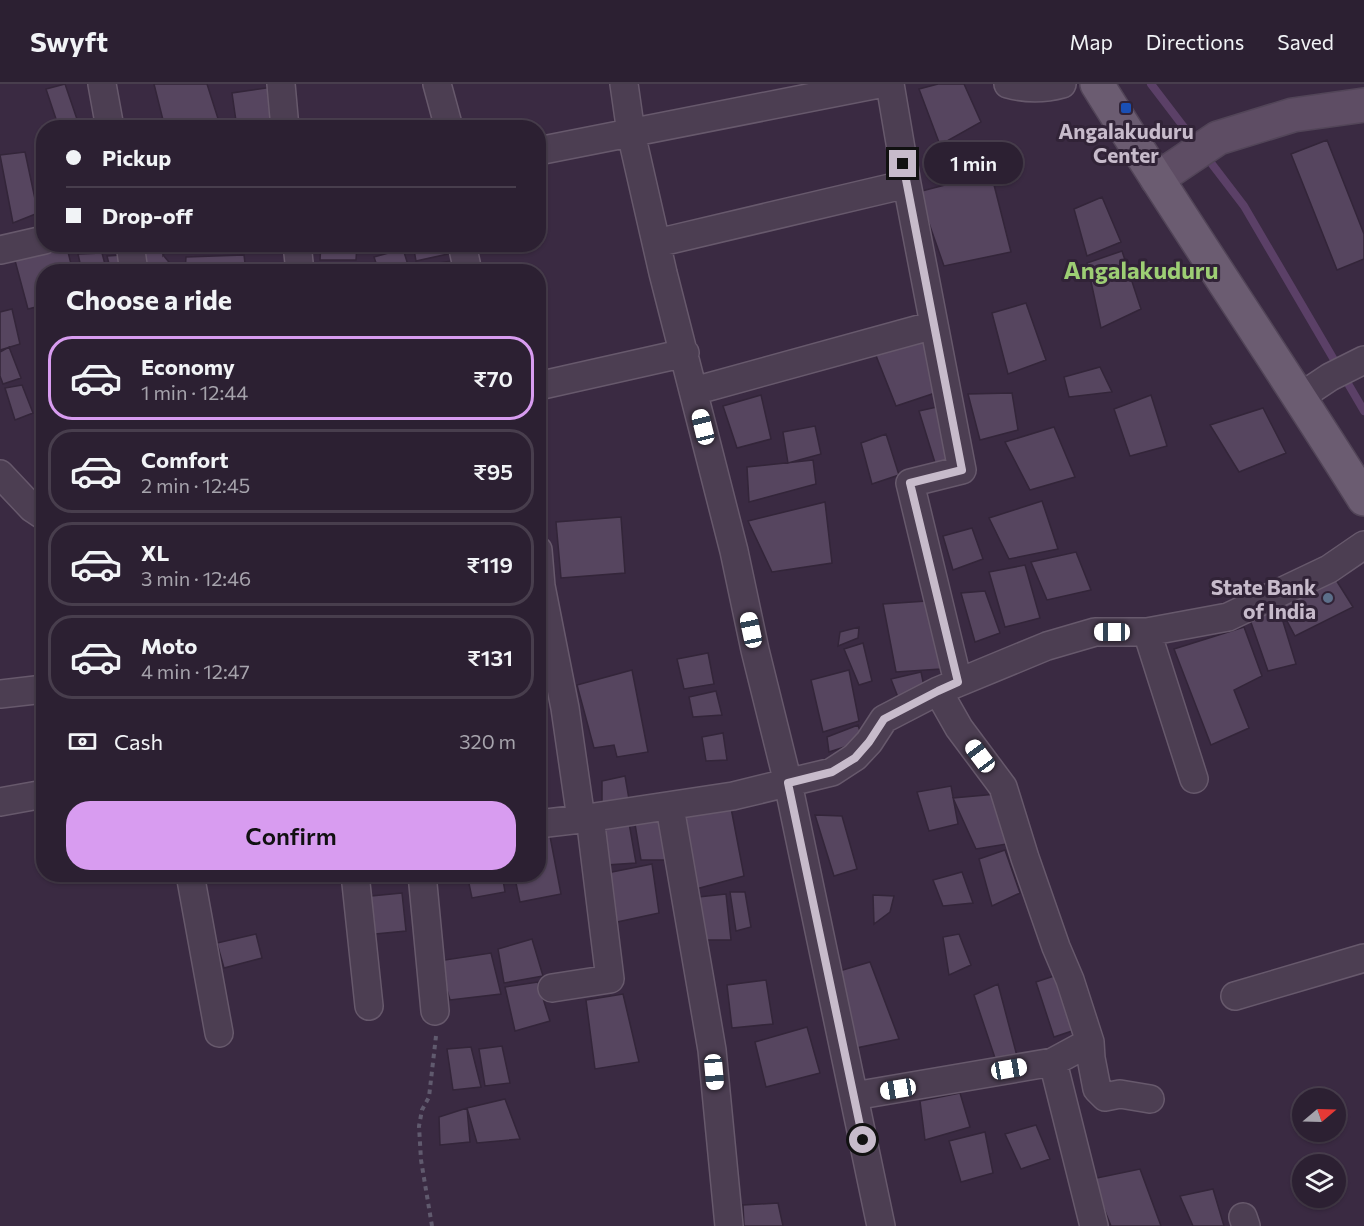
<!DOCTYPE html>
<html lang="en">
<head>
<meta charset="utf-8">
<style>
  body { margin:0; font-family:Commissioner,sans-serif; background:#382d3e; color:#f1f3f6; height:100vh; display:flex; flex-direction:column; font-size:22px; white-space:nowrap }
  * { box-sizing:border-box; margin:0 }
  p { font-size:20px; color:#a6a3ac }
  .icon { flex:none; width:33px; height:33px; fill:none; stroke:currentColor; stroke-width:2; stroke-linecap:round; stroke-linejoin:round }
  .map { position:relative; flex:1; overflow:hidden }
  .drawer { position:absolute; left:36px; top:180px; width:510px; height:618px; display:flex; flex-direction:column; background:#2c2032; border-radius:24px; box-shadow:0 2px 4px #0004,0 0 0 2px #483e4d }
  .drawer>* { flex:none }
  .hud { position:absolute; left:36px; top:36px; width:510px; height:132px; border-radius:24px; box-shadow:0 2px 4px #0004,0 0 0 2px #483e4d; display:grid; align-content:center; height:132px; padding:0 30px; background:#2c2032 }
  .needle { width:39px; rotate:71deg }
  .fabs { position:absolute; left:1292px; top:1004px; display:grid; gap:12px }
  .fabs a { display:grid; place-items:center; width:54px; height:54px; border-radius:50%; background:#2c2032; box-shadow:0 2px 4px #0004,0 0 0 2px #483e4d; font-size:30px }
  .end { position:absolute; width:27px; height:27px; margin:-14px; border:8px solid #c7bbcb; background:#111; box-shadow:0 0 0 3px #111 }
  .from { border-radius:50% }
  .bubble { position:absolute; height:42px; border-radius:21px; background:#2c2032; box-shadow:0 2px 4px #0004,0 0 0 2px #483e4d; font-size:20px; font-weight:600; line-height:42px; text-align:center }
  .car { position:absolute; width:18px; height:36px; margin:-18px -9px; border-radius:8px; box-shadow:0 0 4px 2px #0007; background:linear-gradient(#fff 24%,#345 0 40%,#fff 0 76%,#345 0 86%,#fff 0) }
  .hud b { display:flex; align-items:center; gap:21px; height:57px; font-size:22px }
  .hud b+b { border-top:2px solid #483e4d }
  .hud i { width:15px; height:15px; background:#f1f3f6 }
  ul { padding:0; list-style:none }
  li { display:flex; align-items:center; gap:18px; height:84px; margin:0 12px 9px; padding:0 18px; border:3px solid #483e4d; border-radius:24px }
  li div { flex:1 }
  li b { display:block; font-size:22px }
  li em { font-style:normal; font-weight:600 }
  li.current { border-color:#d89cf0 }
  li>.icon { width:54px; height:54px; stroke-width:1.5 }
  h2 { padding:0 30px; font-size:27px; line-height:72px }
  .pay { display:flex; align-items:center; gap:15px; height:66px; padding:0 30px; font-size:22px }
  .pay p { margin-inline-start:auto }
  .button { display:flex; gap:12px; margin-top:auto; padding:12px 30px }
  .button a { flex:1; height:69px; border-radius:24px; background:#d89cf0; color:#111; font-size:24px; font-weight:600; line-height:69px; text-align:center }
  header { display:flex; align-items:center; gap:36px; box-sizing:border-box; height:84px; padding:0 30px; background:#2c2032; border-bottom:2px solid #483e4d }
  header strong { font-size:28px }
  nav { display:flex; gap:33px; margin-inline-start:auto; font-size:21px }
  .map>svg:first-child { display:block }
</style>
</head>
<body>
<header>
<strong>Swyft</strong>
<nav><a>Map</a><a>Directions</a><a>Saved</a></nav>
</header>
<div class="map">
<svg width="1364" height="1142" viewBox="0 0 1364 1142">
  <rect width="100%" height="100%" fill="#3a2a42"/>
  <g fill="none" stroke-linecap="round" stroke-linejoin="round">
    <path stroke="#5b4067" stroke-width="8" d="M1151,0l45,59
      M1205,71l39,51 120,205"/>
  </g>
  <path fill="#56455f" stroke="#332539" stroke-width="1.5" d="M65,0l15,44h-21l-13,-39z
    M154,0h53l14,44h-56z
    M938,0h26l17,38 -41,23 -21,-56z
    M273,3l2,41h-38l-5,-35z
    M1327,56l37,94v25l-27,11 -46,-116z
    M25,68l13,61 -25,10 -13,-68z
    M991,89l20,79 -67,14 -26,-74z
    M1102,113l19,45 -34,14 -13,-47z
    M44,160h22l7,28h-29v33l-16,4 -15,-56z
    M138,160h23l2,11 10,12 -6,5h-23z
    M163,160h25v5l-23,3 -2,3z
    M321,160h36l-1,16h-36z
    M413,160h42l2,8 -41,9z
    M403,165l6,19 -15,4h-15l-5,-15z
    M1122,167l19,58 -40,19 -14,-65z
    M102,169l5,19h-25l-4,-18z
    M122,171l1,17h-12l-4,-16z
    M244,171l2,17h-61l1,-15z
    M457,176l1,12h-34v-6z
    M1026,219l20,57 -38,14 -16,-61z
    M12,225l8,35 -20,6v-38z
    M922,254l19,53 -45,15 -23,-58z
    M9,263l12,31 -18,6 -3,-8v-24z
    M1100,283l12,25 -43,5 -5,-20z
    M22,301l11,28 -18,7 -10,-32z
    M1012,309l6,37 -38,10 -12,-46z
    M761,311l10,44 -34,9 -14,-42z
    M1151,311l16,51 -37,10 -16,-47z
    M950,320l6,60 -20,2 -17,-55z
    M1263,324l23,45 -47,19 -29,-47z
    M815,342l6,28 -33,9 -5,-31z
    M1054,343l21,50 -45,13 -25,-48z
    M886,350l13,41 -27,9 -11,-41z
    M813,376l3,24 -67,18 -2,-35z
    M1042,417l16,48 -49,10 -20,-41z
    M825,418l7,61 -60,9 -24,-51z
    M621,433l4,56 -64,5 -5,-56z
    M972,444l11,31 -30,11 -10,-34z
    M1076,468l15,38 -44,10 -16,-38z
    M1025,481l15,53 -35,9 -16,-55z
    M1333,491l20,32 -58,29 -18,-34z
    M985,507l15,42 -25,9 -14,-49z
    M927,517l14,68 -45,3 -13,-68z
    M1277,518l19,62 -28,7 -20,-57z
    M859,543l-1,11 -20,8 2,-14z
    M1244,543l18,49 -28,14 15,38 -38,17 -37,-96z
    M863,559l9,38 -13,4 -15,-36z
    M708,569l6,31 -30,5 -7,-30z
    M632,586l16,82 -31,5 -3,-12 -20,3 -17,-63z
    M849,586l10,51 -36,11 -12,-52z
    M921,588l4,19 -26,9 -8,-21z
    M716,607l6,24 -29,2 -4,-20z
    M858,641l5,16 -34,11 -2,-15z
    M723,649l4,27 -21,1 -4,-24z
    M625,692l4,23 -27,7v-25z
    M951,702l7,38 -29,7 -12,-39z
    M997,710l16,49 -37,6 -23,-51z
    M731,724l13,68 -48,13 -11,-74z
    M815,731l27,1 15,53 -23,7z
    M661,732l7,44h-27l-7,-42z
    M628,733l8,46 -30,2 -15,-42z
    M549,747l12,63 -41,8 -6,-28h24v-42z
    M1005,766l15,43 -28,13 -13,-47z
    M652,780l7,49 -42,9 -10,-49z
    M962,788l11,31 -30,3 -10,-26z
    M467,790h35l3,18 -33,6z
    M730,808h15l6,35 -15,4z
    M402,809l4,38 -31,3 -4,-38z
    M726,810l5,46h-33l-9,-42z
    M873,811l21,1 -4,16 -16,12z
    M256,850l6,24 -38,10 -7,-25z
    M959,850l12,31 -22,10 -6,-38z
    M532,855l11,37 -39,7 -6,-34z
    M491,869l10,41 -51,6 -12,-39z
    M870,878l29,77 -43,9 -20,-76z
    M1066,888l18,55 -30,10 -18,-55z
    M766,896l7,44 -41,4 -5,-43z
    M538,898l12,39 -35,10 -10,-44z
    M998,900l19,72 -22,2 -21,-63z
    M623,910l16,68 -44,7 -9,-69z
    M807,943l13,46 -54,14 -11,-45z
    M502,962l8,37 -25,3 -6,-37z
    M471,963l10,40 -28,3 -6,-41z
    M960,1009l10,34 -45,13 -5,-39z
    M505,1015l15,40 -43,4 -10,-35z
    M467,1024l3,34 -30,3 -1,-28z
    M1036,1041l14,34 -29,10 -16,-35z
    M985,1048l8,41 -32,9 -12,-41z
    M1140,1085l21,57h-50l-19,-47z
    M1213,1105l11,37h-31l-13,-30z
    M778,1119l5,23h-39l-1,-21z"/>
  <g fill="none" stroke-linecap="round" stroke-linejoin="round">
    <defs>
      <path id="street" d="M102,0l8,44
        M281,0l4,44
        M437,0l12,44
        M624,0l7,49 32,140 71,278 21,99 33,133 93,443
        M890,0l17,100 55,286 -52,13 48,199
        M1008,0c18,5 36,5 54,0
        M538,67l341,-67
        M657,159l250,-59
        M130,160l4,28
        M297,160l3,28
        M462,160l6,28
        M0,166l44,-10
        M538,302l147,-33
        M694,307l240,-66
        M1300,313l30,-20 34,-17
        M0,390l32,34 12,8
        M538,466l3,36 24,122 16,111 152,-23 99,-24 23,-15 14,-15 15,-23 54,-28 109,-45 48,-14h52l81,-15 101,-48 35,-24
        M1147,548l47,147
        M938,607l21,37 44,59 22,71 31,89 14,33 20,62 1,16 6,31 8,8 15,-3 30,5
        M0,610l44,-5
        M0,718l44,-8
        M670,723l42,243 17,176
        M538,740l43,-5
        M190,790l29,159
        M355,790l14,132
        M422,790l13,137
        M552,904l58,-9 -20,-162
        M1235,912l129,-38
        M1053,978l41,164
        M854,1012l199,-34 37,-20
        M1243,1133l3,9"/>
      <path id="secondary" d="M1157,95l61,-41 75,-23 71,-10"/>
      <path id="primary" d="M1097,0c87,140 180,276 267,415"/>
    </defs>
    <use href="#street" stroke="#67596c" stroke-width="30"/>
    <use href="#secondary" stroke="#524558" stroke-width="36"/>
    <use href="#primary" stroke="#524558" stroke-width="36"/>
    <path stroke="#605a6e" stroke-width="4" stroke-dasharray="4.5 4.5" stroke-linecap="butt" d="M432,1142l-11,-66 -2,-34 3,-16 7,-13 7,-61"/>
    <use href="#street" stroke="#4c3e52" stroke-width="27"/>
    <use href="#secondary" stroke="#5e4d64" stroke-width="33"/>
    <use href="#primary" stroke="#6b5c71" stroke-width="33"/>
  </g>
  <g fill="none" stroke-linecap="round" stroke-linejoin="round">
    <path stroke="#c7bbcb" stroke-width="8" d="M863,1056l-75,-357 44,-11 23,-14 14,-16 15,-23 54,-28 20,-9 -48,-199 52,-13 -59,-306"/>
  </g>
  <rect fill="#1a4fb4" stroke="#312337" stroke-width="2" x="1120" y="18" width="12" height="12" rx="3"/>
  <circle fill="#5c6f8a" stroke="#312337" stroke-width="2" cx="1328" cy="514" r="6"/>
  <g text-anchor="middle" dominant-baseline="central" stroke-width="6" stroke-linejoin="round" paint-order="stroke">
    <g font-size="21" font-weight="bold" fill="#c7bbcb" stroke="#312337">
      <text x="1126" y="46">Angalakuduru<tspan x="1126" dy="24">Center</tspan></text>
      <text x="1316" y="502" text-anchor="end">State Bank<tspan x="1316" dy="24">of India</tspan></text>
    </g>
    <g font-size="24" font-weight="bold" fill="#9dce74" stroke="#312337">
      <text x="1141" y="185">Angalakuduru</text>
    </g>
  </g>
</svg>
<div class="fabs">
<a><svg class="needle" viewBox="-14 -14 28 28"><path d="M0-13l5 13h-10z" fill="#e53935"/><path d="M0 13l5-13h-10z" fill="#a6a3ac"/></svg></a>
<a><svg class="icon" aria-label="layers" viewBox="0 0 24 24"><path d="M12 4l9 5-9 5-9-5zM3 14l9 5 9-5"/></svg></a>
</div>
<i class="end from" style="left:863px;top:1056px"></i>
<i class="end" style="left:903px;top:80px"></i>
<div class="bubble" style="left:924px;top:58px;width:99px">1 min</div>
<i class="car" style="left:703px;top:343px;rotate:346deg"></i>
<i class="car" style="left:751px;top:546px;rotate:348deg"></i>
<i class="car" style="left:1112px;top:548px;rotate:270deg"></i>
<i class="car" style="left:980px;top:672px;rotate:323deg"></i>
<i class="car" style="left:1009px;top:985px;rotate:80deg"></i>
<i class="car" style="left:714px;top:988px;rotate:175deg"></i>
<i class="car" style="left:898px;top:1005px;rotate:260deg"></i>
<div class="hud">
<b><i class="from"></i>Pickup</b>
<b><i></i>Drop-off</b>
</div>
<section class="drawer">
<h2>Choose a ride</h2>
<ul>
<li class="current"><svg class="icon" aria-label="car" viewBox="0 0 24 24"><path d="M5 17H2v-5l4-1 3-4h7l3 4 3 1v5h-3M9 17h6M6 11h13"/><circle cx="7" cy="17" r="2"/><circle cx="17" cy="17" r="2"/></svg><div><b>Economy</b><p>1 min · 12:44</p></div><em>₹70</em></li>
<li><svg class="icon" aria-label="car" viewBox="0 0 24 24"><path d="M5 17H2v-5l4-1 3-4h7l3 4 3 1v5h-3M9 17h6M6 11h13"/><circle cx="7" cy="17" r="2"/><circle cx="17" cy="17" r="2"/></svg><div><b>Comfort</b><p>2 min · 12:45</p></div><em>₹95</em></li>
<li><svg class="icon" aria-label="car" viewBox="0 0 24 24"><path d="M5 17H2v-5l4-1 3-4h7l3 4 3 1v5h-3M9 17h6M6 11h13"/><circle cx="7" cy="17" r="2"/><circle cx="17" cy="17" r="2"/></svg><div><b>XL</b><p>3 min · 12:46</p></div><em>₹119</em></li>
<li><svg class="icon" aria-label="car" viewBox="0 0 24 24"><path d="M5 17H2v-5l4-1 3-4h7l3 4 3 1v5h-3M9 17h6M6 11h13"/><circle cx="7" cy="17" r="2"/><circle cx="17" cy="17" r="2"/></svg><div><b>Moto</b><p>4 min · 12:47</p></div><em>₹131</em></li>
</ul>
<div class="pay"><svg class="icon" aria-label="cash" viewBox="0 0 24 24"><path d="M3 7h18v10H3z"/><circle cx="12" cy="12" r="2"/></svg>Cash<p>320 m</p></div>
<div class="button"><a>Confirm</a></div>
</section>
</div>
</body>
</html>
